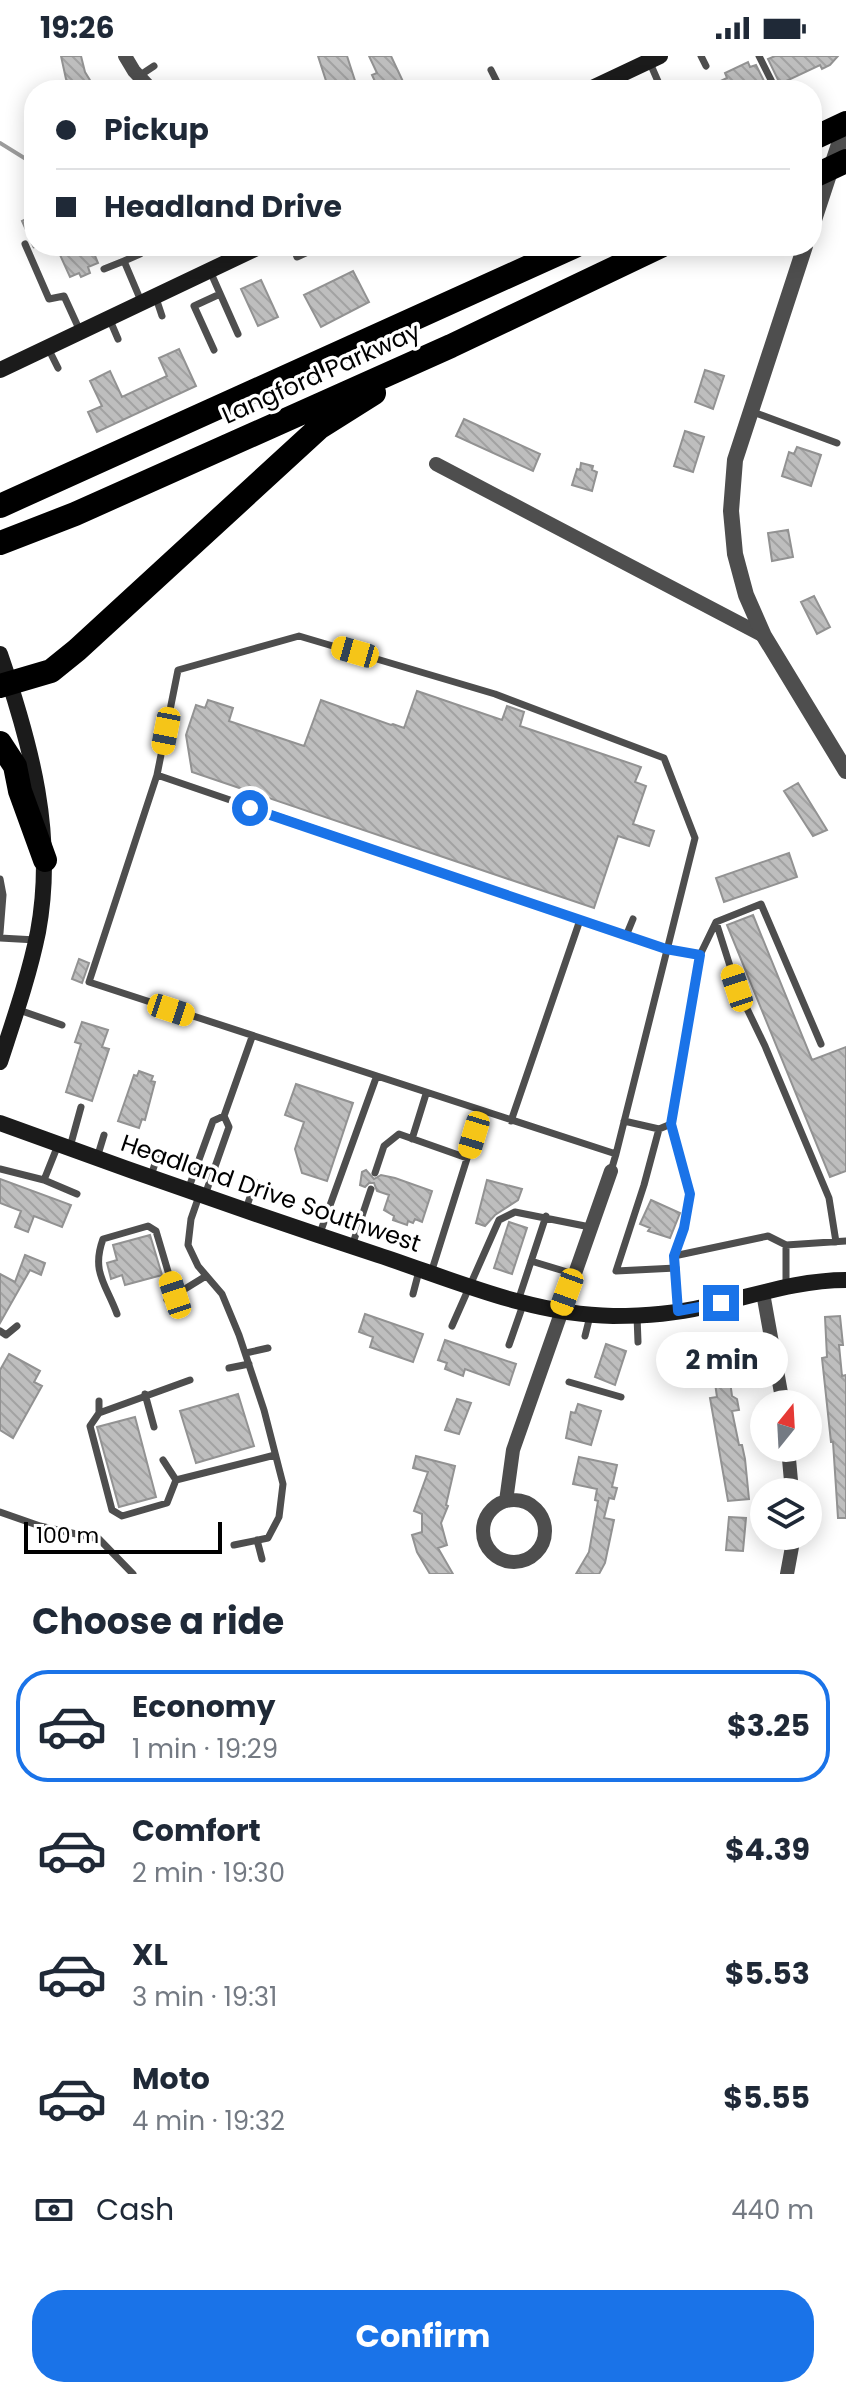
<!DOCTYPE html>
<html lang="en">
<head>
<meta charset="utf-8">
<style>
  body { margin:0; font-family:Poppins,sans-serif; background:#f2f2f3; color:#1f2937; height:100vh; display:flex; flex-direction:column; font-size:30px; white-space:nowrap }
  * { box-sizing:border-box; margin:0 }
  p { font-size:26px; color:#747a83 }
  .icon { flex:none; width:44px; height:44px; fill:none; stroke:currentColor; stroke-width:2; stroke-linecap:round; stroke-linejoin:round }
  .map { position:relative; height:1518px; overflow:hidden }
  .panel { display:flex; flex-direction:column; background:#fff; flex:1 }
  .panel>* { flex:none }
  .banner { position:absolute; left:24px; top:24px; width:798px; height:176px; border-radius:32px; box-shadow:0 4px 20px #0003; display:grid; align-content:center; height:176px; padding:0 32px; background:#fff }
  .needle { width:52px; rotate:18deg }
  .tools { position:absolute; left:750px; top:1334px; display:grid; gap:16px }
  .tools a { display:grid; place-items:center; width:72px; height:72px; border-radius:50%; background:#fff; box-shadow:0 4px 20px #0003; font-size:40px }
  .scale { position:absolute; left:24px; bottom:20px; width:198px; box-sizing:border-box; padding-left:8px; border:4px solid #000; border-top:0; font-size:22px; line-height:28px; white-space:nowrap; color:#000; -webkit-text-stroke:6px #fff; paint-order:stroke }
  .end { position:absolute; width:36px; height:36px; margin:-18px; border:10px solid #1a73e8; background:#fff; box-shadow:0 0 0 4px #fff }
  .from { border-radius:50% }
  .bubble { position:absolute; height:56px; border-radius:28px; background:#fff; box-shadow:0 4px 20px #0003; font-size:26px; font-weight:700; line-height:56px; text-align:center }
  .car { position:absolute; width:24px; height:48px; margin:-24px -12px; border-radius:10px; box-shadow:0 0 6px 2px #0007; background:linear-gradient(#f5c518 24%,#345 0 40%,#f5c518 0 76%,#345 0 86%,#f5c518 0) }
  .banner b { display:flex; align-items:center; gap:28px; height:76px; font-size:30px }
  .banner b+b { border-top:2px solid #e0e1e3 }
  .banner i { width:20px; height:20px; background:#1f2937 }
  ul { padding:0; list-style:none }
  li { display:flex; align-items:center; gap:24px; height:112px; margin:0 16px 12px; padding:0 16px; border:4px solid transparent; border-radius:32px }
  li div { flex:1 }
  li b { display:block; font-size:30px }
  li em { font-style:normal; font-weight:700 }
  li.active { border-color:#1a73e8 }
  li>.icon { width:72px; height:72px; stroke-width:1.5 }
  h2 { padding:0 32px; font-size:36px; line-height:96px }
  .pay { display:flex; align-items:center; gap:20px; height:88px; padding:0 32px; font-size:30px }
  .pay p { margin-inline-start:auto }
  .cta { display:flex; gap:16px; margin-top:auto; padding:16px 32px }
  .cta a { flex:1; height:92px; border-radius:32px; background:#1a73e8; color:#fff; font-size:32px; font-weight:700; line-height:92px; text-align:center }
  .status { display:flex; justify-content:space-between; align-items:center; height:56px; padding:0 40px; background:#fff; direction:ltr }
  .status svg { height:22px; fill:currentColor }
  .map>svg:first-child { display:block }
</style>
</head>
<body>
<div class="status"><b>19:26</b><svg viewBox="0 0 49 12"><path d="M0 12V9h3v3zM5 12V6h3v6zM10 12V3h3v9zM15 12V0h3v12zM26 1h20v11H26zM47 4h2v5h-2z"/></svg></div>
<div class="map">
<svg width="846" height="1518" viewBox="0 0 846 1518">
  <defs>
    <pattern id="building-back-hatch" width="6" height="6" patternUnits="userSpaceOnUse" patternTransform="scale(2)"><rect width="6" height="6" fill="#bebebe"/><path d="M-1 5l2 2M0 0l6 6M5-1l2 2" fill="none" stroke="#a2a2a2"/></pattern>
  </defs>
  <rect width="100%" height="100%" fill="#fff"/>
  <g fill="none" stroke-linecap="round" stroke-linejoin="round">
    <path stroke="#9c9c9c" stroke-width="4" d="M0,87l34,21"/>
  </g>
  <path fill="url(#building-back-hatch)" stroke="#929292" stroke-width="2" d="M61,0h20l4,16 11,18h-23l-7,-11z
    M318,0h29l11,34h-29z
    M369,0h22l16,34h-28l-7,-15 5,-2z
    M775,0h63l-8,9 -8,4 -2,-4 -40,19 -12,-25z
    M748,6l2,5 6,-2 12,24 -66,1 25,-12 -2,-5z
    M34,159v33l-12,-27z
    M56,190h35l7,17 -10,4 2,6 -9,4 -2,-4 -9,4z
    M353,215l16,31 -48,25 -17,-32z
    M261,224l17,37 -20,9 -17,-37z
    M179,293l17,37 -99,46 -9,-20 14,-6 -12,-25 20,-10 12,26 45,-21 -8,-18z
    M705,314l19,6 -11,33 -18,-7z
    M464,363l76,35 -7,17 -77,-35z
    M685,375l19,6 -11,35 -19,-6z
    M797,391l24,8 -10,31 -29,-10 7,-24 5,2z
    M581,407l12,3 -1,4 5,2 -5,19 -20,-6 5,-16 3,1z
    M788,474l5,27 -21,4 -4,-28z
    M814,540l16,31 -13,7 -16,-32z
    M417,635l85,29 5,-14 17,6 -4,14 121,41 -6,15 11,4 -13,38 21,7 -5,15 -31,-10 -24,72 -402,-136 -6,-37 10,-30 9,3 3,-8 25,8 -4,13 75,25 17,-46 70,25 2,-1 11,4z
    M798,727l29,47 -14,6 -29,-45z
    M789,797l8,24 -73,25 -8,-24z
    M753,859l59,145 34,-13v124l-16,6 -103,-252z
    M79,903l10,4 -7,20 -10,-4z
    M82,966l26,8 -6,17 7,2 -17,52 -26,-9 15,-48 -6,-2z
    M139,1015l14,5 -2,5 4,1 -10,38 -3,-1 -3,9 -21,-7 16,-46 3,1z
    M296,1028l57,19 -26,78 -25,-8 -7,-24 9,-27 -19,-7z
    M366,1114l8,9 7,-4 14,3 37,13 -10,31 -7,-3 -2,4 -5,-2 -1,4 -14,-5 1,-4 -10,-6 5,-15 -12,-4 -3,-8h-5l-4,4 -5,-2 2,-13z
    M0,1123l71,26 -9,22 -28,-11 -6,16 -13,-5 6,-16 -21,-8z
    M487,1124l35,9 -4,11 -23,15 -10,11 -9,-3z
    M651,1144l29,13 -10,25 -22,-7 2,-3 -10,-4z
    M509,1166l18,6 -15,46 -18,-6z
    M150,1179l12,40 -37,10 -3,-10 -11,4 -4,-16 10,-3 -4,-15z
    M25,1199l20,8 -4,12 -11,-5 -30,53v-49l15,8z
    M365,1258l58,20 -10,28 -43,-15 3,-10 -14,-5z
    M840,1260l3,29h-4l3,31 4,-1v143h-8l-5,-76h-2l-9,-84 5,-1 -2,-40z
    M445,1284l71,24 -7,21 -44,-16 -2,7 -18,-7 2,-6 -9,-3z
    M606,1288l20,7 -11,34 -20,-8z
    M9,1298l31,17 -6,11 8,4 -29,52 -13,-8v-60z
    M729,1318l3,22 5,3 2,11 -7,1 7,34h3l3,14 4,40 -21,2 -18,-103 7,-1 -3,-21z
    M238,1338l16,52 -58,17 -16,-52z
    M457,1343l14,4 -12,31 -14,-4z
    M578,1348l23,7 -10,34 -25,-7 5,-26 4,1z
    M135,1361l21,80 -37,10 -22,-80z
    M416,1400l39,10 -9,39 2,1 -7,17 6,22 -9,3 15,26h-23l-13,-22 -5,-17 10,-3v-18l-8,-3 14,-39 -15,-4z
    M579,1401l38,8 -5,22 5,1 -3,11 -5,-1 -5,20 10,2 -9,43 -6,11h-23l13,-22 9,-51 -3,-1 2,-11 -24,-5z
    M729,1461l17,1 -3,33 -17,-1z"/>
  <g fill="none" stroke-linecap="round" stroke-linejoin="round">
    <path stroke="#4e4e4e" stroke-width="7" d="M701,0l5,10
      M759,0l17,34
      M650,7l10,23
      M491,14l10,20
      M139,20l15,-10
      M25,188l24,55 15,-3 16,35
      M223,190l8,12
      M293,190l4,11 24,-11
      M140,198l-16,7 17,40
      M104,213l20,-8
      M210,215l28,63
      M156,242l6,18
      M109,262l9,21
      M48,292l10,20
      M214,294l-20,-44 26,-12
      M753,356l84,31
      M157,719l509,174 34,6 -29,169 -12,5 -35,-8
      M0,823l3,16 -3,38
      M716,866l21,66 28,58 64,152 7,44
      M626,880l7,-17
      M0,882l36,2
      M700,899l16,-33 45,-18 60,140
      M19,954l43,15
      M511,1065l69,-201
      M671,1068l19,70 -6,34 -10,28 4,55
      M659,1073l-15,56 -28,86 60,-3
      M412,1083l14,-45
      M70,1091l11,-40
      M97,1102l7,-23
      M0,1113l44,11 33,14
      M611,1115l5,-17 -527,-172 68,-207 21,-105 121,-34 196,58 169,64 31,80 -79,316
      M375,1117l9,-27 15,-12 68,24
      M151,1120l7,-22
      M44,1124l14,-35
      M188,1134l25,-69 11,-5
      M205,1139l24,-68 -5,-11 28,-79
      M199,1140l-8,23 -3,26 10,21 24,28 17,41 25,75 19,74 -4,33 -11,21 -34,7
      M246,1153l9,-27
      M320,1177l56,-155
      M786,1189l60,-4
      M352,1190l19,-57
      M674,1200l94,-20 18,9v41
      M531,1205l43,13
      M431,1217l51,-162
      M413,1238l6,-23
      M167,1244l39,-24
      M518,1245l28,-85
      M117,1258c-11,-30 -26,-42 -14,-75l45,-13 8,5 19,64
      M637,1260l1,26
      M452,1270l47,-106 16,-8 75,15
      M0,1275l6,4 11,-9
      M585,1280l5,-20
      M509,1289l15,-43
      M246,1297l22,-5
      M229,1312l20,-4
      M569,1326l52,15
      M145,1338l9,33
      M99,1345v12l-9,13 22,84 10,6 45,-13 9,-23 99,-25
      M99,1357l91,-33
      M163,1404l13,20
      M0,1456l40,14 59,13 34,35
      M257,1484l5,19"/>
    <path stroke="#4e4e4e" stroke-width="14" d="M125,0l9,15 18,19
      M436,408l328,172
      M763,1237l20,111
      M788,1392l4,44
      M483 1475a31 31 0 1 1 62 0a31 31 0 1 1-62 0Z
      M506,1445l7,-51 98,-279
      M787,1518l7,-38"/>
    <path stroke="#4e4e4e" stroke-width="16" d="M812,170l34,-103
      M805,190l-70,214 -4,51 4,43 11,41 18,41 82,135"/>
    <path stroke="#1b1b1b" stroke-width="16" d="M588,34l72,-34
      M0,314l261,-124
      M0,598c31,90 56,181 38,278 -9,44 -24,87 -38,130
      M0,1067c125,46 251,90 378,132 76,25 154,60 235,61 30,0 61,-2 90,-9 47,-10 94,-27 143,-27"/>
    <path stroke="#000" stroke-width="24" d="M812,83l34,-16
      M812,121l34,-16
      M0,450l575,-260
      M0,487l75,-29 376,-168 210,-100
      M0,630l51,-15 26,-21 243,-223 54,-34
      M0,687l15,23 5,25 25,69"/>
  </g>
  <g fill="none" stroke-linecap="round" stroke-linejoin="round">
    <path stroke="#1a73e8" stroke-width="10" d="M250,752l416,141 34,6 -29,169 19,70 -6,34 -10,28 4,55 43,-8"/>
  </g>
  <g text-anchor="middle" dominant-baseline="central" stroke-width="7" stroke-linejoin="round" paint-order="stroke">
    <g font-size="24" fill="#000" stroke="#fff">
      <text transform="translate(321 317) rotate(-24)">Langford Parkway</text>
      <text transform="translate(271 1137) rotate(19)">Headland Drive Southwest</text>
    </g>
  </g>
</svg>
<div class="tools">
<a><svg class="needle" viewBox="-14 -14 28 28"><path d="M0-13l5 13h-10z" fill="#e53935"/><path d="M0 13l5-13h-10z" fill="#747a83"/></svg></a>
<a><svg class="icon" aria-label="layers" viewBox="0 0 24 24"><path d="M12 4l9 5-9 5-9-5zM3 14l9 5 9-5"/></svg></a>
</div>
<div class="scale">100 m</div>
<i class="end from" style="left:250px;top:752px"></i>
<i class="end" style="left:721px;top:1247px"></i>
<div class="bubble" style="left:656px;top:1276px;width:132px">2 min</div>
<i class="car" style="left:355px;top:596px;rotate:286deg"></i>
<i class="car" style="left:166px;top:675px;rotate:191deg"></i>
<i class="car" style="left:737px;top:932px;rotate:342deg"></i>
<i class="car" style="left:171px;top:954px;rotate:108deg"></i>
<i class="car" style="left:474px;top:1079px;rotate:197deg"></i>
<i class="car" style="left:567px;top:1236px;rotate:200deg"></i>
<i class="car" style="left:175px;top:1239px;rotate:342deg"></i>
<div class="banner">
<b><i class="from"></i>Pickup</b>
<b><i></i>Headland Drive</b>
</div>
</div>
<section class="panel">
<h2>Choose a ride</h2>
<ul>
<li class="active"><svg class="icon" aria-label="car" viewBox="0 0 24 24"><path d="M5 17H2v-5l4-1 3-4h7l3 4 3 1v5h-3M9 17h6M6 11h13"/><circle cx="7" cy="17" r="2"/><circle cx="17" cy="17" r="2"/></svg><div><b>Economy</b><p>1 min · 19:29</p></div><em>$3.25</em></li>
<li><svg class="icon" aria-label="car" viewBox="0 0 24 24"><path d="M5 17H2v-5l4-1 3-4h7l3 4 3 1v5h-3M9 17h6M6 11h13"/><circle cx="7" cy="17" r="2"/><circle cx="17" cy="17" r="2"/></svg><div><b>Comfort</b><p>2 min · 19:30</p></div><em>$4.39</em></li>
<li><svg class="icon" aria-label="car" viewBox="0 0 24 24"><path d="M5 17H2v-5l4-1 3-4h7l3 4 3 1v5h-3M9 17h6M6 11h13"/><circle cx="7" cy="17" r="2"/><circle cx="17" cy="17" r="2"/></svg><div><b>XL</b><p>3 min · 19:31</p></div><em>$5.53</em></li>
<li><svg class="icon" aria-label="car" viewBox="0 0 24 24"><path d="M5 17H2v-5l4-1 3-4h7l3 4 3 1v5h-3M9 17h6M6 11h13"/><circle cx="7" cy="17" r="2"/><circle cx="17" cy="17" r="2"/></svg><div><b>Moto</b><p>4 min · 19:32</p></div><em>$5.55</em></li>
</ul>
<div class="pay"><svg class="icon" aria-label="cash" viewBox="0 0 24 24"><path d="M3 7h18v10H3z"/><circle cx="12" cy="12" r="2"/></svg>Cash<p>440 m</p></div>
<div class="cta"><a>Confirm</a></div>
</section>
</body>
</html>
